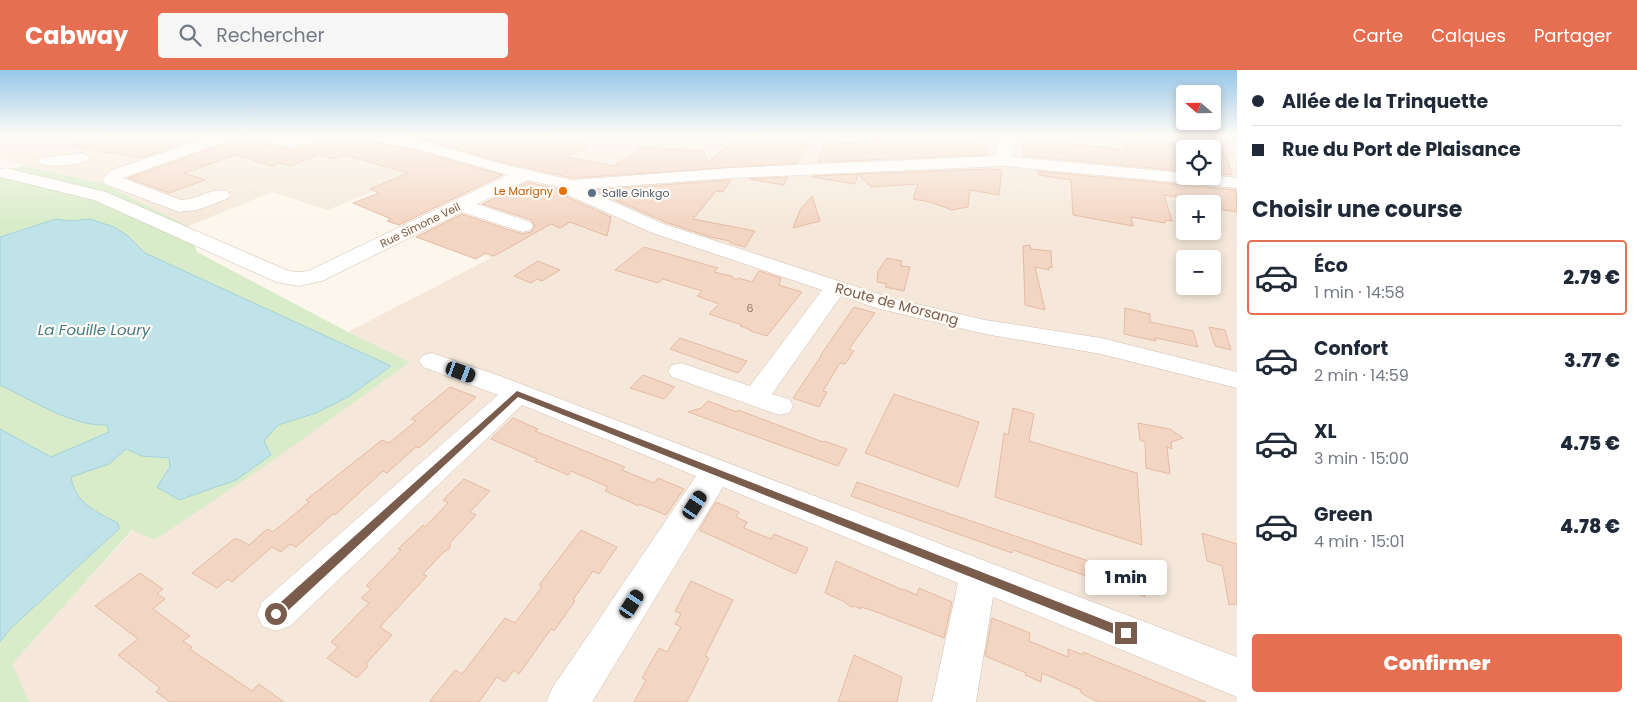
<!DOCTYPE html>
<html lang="fr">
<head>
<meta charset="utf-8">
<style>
  body { margin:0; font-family:Poppins,sans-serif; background:#f6f6f7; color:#1f2937; height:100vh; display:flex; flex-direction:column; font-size:19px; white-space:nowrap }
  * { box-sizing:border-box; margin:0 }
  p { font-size:16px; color:#747a83 }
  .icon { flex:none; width:28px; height:28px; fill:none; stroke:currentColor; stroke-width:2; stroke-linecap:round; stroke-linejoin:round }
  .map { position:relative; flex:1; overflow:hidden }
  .panel { display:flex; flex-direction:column; background:#fff; width:400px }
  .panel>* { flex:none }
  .hud { display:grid; align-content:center; height:110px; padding:0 15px; background:#fff }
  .needle { width:32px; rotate:290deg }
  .buttons { position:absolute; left:1176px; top:15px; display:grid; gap:10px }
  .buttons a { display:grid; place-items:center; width:45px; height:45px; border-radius:5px; background:#fff; box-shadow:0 2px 8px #0003; font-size:25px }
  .end { position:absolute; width:22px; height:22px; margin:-11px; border:6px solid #7a5c4d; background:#fff; box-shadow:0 0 0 2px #fff }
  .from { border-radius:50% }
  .bubble { position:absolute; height:35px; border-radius:5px; background:#fff; box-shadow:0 2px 8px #0003; font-size:16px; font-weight:800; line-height:35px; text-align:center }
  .car { position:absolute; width:15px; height:30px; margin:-15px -8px; border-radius:6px; box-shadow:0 0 4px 1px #0007; background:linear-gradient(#222 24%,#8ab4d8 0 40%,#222 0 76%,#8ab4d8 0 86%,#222 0) }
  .hud b { display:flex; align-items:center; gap:18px; height:48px; font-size:19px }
  .hud b+b { border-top:1px solid #e0e1e3 }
  .hud i { width:12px; height:12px; background:#1f2937 }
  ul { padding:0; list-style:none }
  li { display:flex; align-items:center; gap:15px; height:75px; margin:0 10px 8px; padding:0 5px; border:2px solid transparent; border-radius:5px }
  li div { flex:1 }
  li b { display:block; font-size:19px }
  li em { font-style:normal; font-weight:800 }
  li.current { border-color:#e76f51 }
  li>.icon { width:45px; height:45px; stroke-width:1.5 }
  h2 { padding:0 15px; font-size:22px; line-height:60px }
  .cta { display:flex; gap:10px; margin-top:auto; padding:10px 15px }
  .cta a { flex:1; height:58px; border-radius:5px; background:#e76f51; color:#fff; font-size:20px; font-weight:800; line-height:58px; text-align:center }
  header { display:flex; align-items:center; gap:30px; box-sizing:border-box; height:70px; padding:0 25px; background:#e76f51; color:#fff }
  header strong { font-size:24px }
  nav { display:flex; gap:28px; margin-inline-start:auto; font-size:18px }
  .search { width:350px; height:45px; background:#f6f6f7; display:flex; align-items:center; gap:12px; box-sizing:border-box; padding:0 18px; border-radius:5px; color:#747a83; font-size:19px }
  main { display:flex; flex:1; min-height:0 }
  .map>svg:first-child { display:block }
</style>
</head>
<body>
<header>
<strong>Cabway</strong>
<div class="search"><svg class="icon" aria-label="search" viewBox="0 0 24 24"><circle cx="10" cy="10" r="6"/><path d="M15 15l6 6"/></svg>Rechercher</div>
<nav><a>Carte</a><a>Calques</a><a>Partager</a></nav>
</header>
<main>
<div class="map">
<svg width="1237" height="632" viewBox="0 0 1237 632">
  <rect width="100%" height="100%" fill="#fdf6ec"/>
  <path fill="#f5e8da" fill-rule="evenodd" d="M0,64h1237v568h-1208l-18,-38 122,-134 22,10 254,-178 -61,-30 143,-74 -19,-9 66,-30 -23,-21 27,-16 -47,-12 -67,31 -45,-14 -55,23 -56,-18 -84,34 -84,-42 -104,-25zM1185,79h27v27h-27zM1185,134h27v27h-27zM1185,189h27v27h-27z"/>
  <path fill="#d8ecc9" d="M24,95l80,19 84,42 9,26 151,80 62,30 -135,97 -120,81 -23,-10 -120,134 17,38h-29v-529z"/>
  <path fill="#bfe3e8" stroke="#a5d3da" d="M56,149l13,2 21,-2 24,8 14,9 17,17 246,113 -43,31 -32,16 -38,12 -14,16 7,14 -35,25 -57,20 -22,-13 13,-20 -1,-9 -27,-2 -16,-7 -17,15 -38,13c4,26 25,35 47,46l1,6 -109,100 -10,13v-213l51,28 58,-25 -2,-7c-34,2 -75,-25 -107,-40v-148z"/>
  <path fill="#f3d5c3" stroke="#e6bba3" d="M101,64h108l-68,24 -72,-12z
    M403,64h143l44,12 -23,11 47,9 28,-19 61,4 5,11 21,-17 8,-11 77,2 -17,27 -225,15 -74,-17z
    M917,64l45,4 -1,-3 16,2 1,9 8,1 1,8 -169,7 7,-21 32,3v-3l15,2 -1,-4 48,4z
    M1021,64l44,3 1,6 60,7 -4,-16h18l5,1 2,5 44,6 1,3h-7v22l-161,-15z
    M241,65l8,4 67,17 -26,10 -11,-3 -7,3 -36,-11 -52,18 21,7 -36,13 -41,-15 110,-39z
    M359,69l59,12 85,24 -104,50 -12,-4 4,-2 -38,-16 26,-10 -9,-4 38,-16 -63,-18 -11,4 -36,-10 22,-8 10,2 6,-2 11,3z
    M1212,83l14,2 6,20 -20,-2z
    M989,99l13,1 -3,25 -29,-5 -2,17 -16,3 -22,-8 -17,-3 5,-15 -47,3 -13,-13 -3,10 -43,-7v-1z
    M1036,101l200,19 1,22 -25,-4v-4h-4l-2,-5 -31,-5 1,3 -12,-2 8,26 -7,-1v3l-34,-6 2,9 -60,-11 -2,-35 -32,-5z
    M788,107l-4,8 -35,-6z
    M731,110l-8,12 -7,-1 -23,28 62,12 -10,16 -15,-4v-2l-20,-4 -45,-15 -72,-32z
    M527,112l36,8 4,7 44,20 -4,19 -37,-14 -10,6 -9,-4 -57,32 -8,-3 -10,6 -60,-22 46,-23 60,20 9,-2 4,-6 -4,-6 -49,-16z
    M812,126l8,25 -27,7 7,-18z
    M1030,175l1,4 20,2 1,17 -3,-1v3l-14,-3 10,43 -20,-5 -2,-59z
    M644,177l74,21 -4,4 17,4 5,4 2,-2 14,4 7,-11 22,7 -2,7 23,7 -35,44 -17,-5 1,-1 -11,-4 2,-1 -33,-11 10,-10 -22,-8 5,-5 -39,-12 -5,4 -43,-13z
    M887,188l15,3 -1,5 9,1 -6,24 -19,-4 2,-3 -10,-2 1,-11z
    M538,191l22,9 -18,11 -5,-2 -6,4 -17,-7z
    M854,237l21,6 -26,36 5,2 -9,13 -5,-1 -17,28 4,1 -8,15 -26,-9 28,-42h-1z
    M1125,238l25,6v8l43,9 5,16 -37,-8 -6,-1 1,3 -32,-7z
    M1209,257l16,3 6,20 -16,-4z
    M680,268l38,13 29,10 -9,12 -68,-24z
    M643,305l32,12 -11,12 -34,-11z
    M450,317l26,10 -57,51 -3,-1 -29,26 -4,-2 -48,44 -2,-1 -37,33 -6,-3 -9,8 -9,-5 -40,35 -4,-3 -11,9 -25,-15 42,-34h4l11,6 18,-16 6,3 36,-30 -3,-2 76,-60 7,3 27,-22 -5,-2z
    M894,324l85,28 -21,65 -93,-34z
    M708,331l29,11 1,-2 85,32 1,-1 23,8 -9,17 -150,-54 13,-4z
    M1013,338l21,6 -5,27 108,32 5,72 -147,-48 9,-64 4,2z
    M513,348l25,11 -3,2 90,36 -3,3 32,13 4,-5 26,11 -18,26 -27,-11 -1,2 -10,-5 -23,-10 3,-4 -37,-16 -3,4 -33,-14 2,-2 -46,-20z
    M1138,353l32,6 13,9 -12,4 1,7 -5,-2 3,27 -24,-6 -1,-26 -5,-2z
    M464,409l26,12 -20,21 6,3 -26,28v5l-7,5 -20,21 4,2 -47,51 12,8 -26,29 2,2 -11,12 -30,-20 11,-11 -7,-5 38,-39 -8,-5 10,-9 -5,-3 35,-36 -3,-1 25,-24 2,2 23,-24 -5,-3z
    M857,412l287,98 1,17 -132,-47 -1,3 -161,-57z
    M716,432l23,10 -3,5 11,5 -3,6 27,11 3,-5 34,14 -12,26 -97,-44z
    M581,460l36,17 -18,27 -6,-3 -20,29 2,1 -21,30 -3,-2 -32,45 -5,-4 -9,12 -8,-5 -18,25h-50l26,-32 7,4 43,-56 10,5 27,-36 -3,-2z
    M1202,463l35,11v60l-8,1 -7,-39 -15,-5z
    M836,491l67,29v-1l14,6 2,-7 33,14 -8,36 -70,-27 -13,-4v2l-6,-3 -4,1 -8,-6 -18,-8z
    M140,503l23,16 -6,5 8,5 -12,10 37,27 -7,5 9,6 -2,2 62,42 7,-7 25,18h-114l-14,-10 4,-4 -42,-33 20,-16 -43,-33z
    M691,511l42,19 -28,56 4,2 -22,44h-53l12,-22 -4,-2 17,-30 8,4 14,-25 -6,-3 6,-10 -6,-3z
    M992,548l38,15 -1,8 39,16v-8l15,6v-3l123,50h-108l-17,-9v-3l-39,-17 -1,9 -16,-7 1,-2 -41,-17z
    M854,585l48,22 -5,25h-59z"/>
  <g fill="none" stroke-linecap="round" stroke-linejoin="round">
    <defs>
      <path id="minor" d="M216,64h23l-2,3 -114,41 58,22c16,0 31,-13 46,-9l3,4 -3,4 -30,11 -18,2 -74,-28 -3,-4 8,-9z
        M247,64h32l14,3 10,-3h25l-2,3 -33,10 -44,-10z
        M358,64h33l30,6 77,23 74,17 159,-12 265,-12 1,-22h16l-1,23 173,16v3l27,-1 25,3v10l-233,-22 -273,12 -146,11 79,35 227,74 94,22 116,18 136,34v16l-136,-34 -116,-20 -109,-26 -35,-12 -69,98 17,5 4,7 -4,7 -10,2 -107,-38 -4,-6 4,-6 9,-2 69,23 72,-96 -172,-58 -82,-37 -4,-7 -37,-8 -50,24 53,18 3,4 -3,4 -7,2 -7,-2 -54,-18 -140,69 -23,5 -23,-4 -182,-82 -94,-23v-8l6,-1 100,24 183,79 10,1 9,-1 200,-96 -90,-26 -58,-12z
        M81,83l6,2 2,3 -2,3c-14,4 -33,7 -47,3l-2,-3 2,-3z
        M432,283l68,23 737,281v40l-244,-100 -17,105h-44l26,-119 -235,-96 -131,215h-46l7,-15 143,-211 -174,-71 -232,221 -14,5 -14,-5 -5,-12 5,-12 236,-207 -75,-28 -4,-6 4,-6z"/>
    </defs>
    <use href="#minor" stroke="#d1beb0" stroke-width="1"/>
    <use href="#minor" fill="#fff" fill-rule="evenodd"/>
  </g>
  <linearGradient id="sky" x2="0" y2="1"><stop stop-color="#97c7e8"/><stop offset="0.42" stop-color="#fefbf6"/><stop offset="1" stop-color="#fefbf6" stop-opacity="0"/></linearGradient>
  <rect width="1237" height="153" fill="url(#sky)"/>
  <path fill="#7a5c4d" d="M517,321l613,239 2,3 -2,4 -4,2 -4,-2 -604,-240 -238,221h-8l-2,-4 2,-4z"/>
  <circle fill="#e8710a" stroke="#fffaf3" stroke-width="2" cx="563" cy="121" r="5"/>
  <circle fill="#5c6f8a" stroke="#fffaf3" stroke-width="2" cx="592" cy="123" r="5"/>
  <g text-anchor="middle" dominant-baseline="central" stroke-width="4.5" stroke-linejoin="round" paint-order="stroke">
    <g font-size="11" fill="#c56008" stroke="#fffaf3" text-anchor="end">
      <text x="553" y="121">Le Marigny</text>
    </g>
    <g font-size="11" fill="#4e5e75" stroke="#fffaf3" text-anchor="start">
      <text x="602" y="123">Salle Ginkgo</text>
    </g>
    <g font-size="11" fill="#7a5c4d" stroke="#fffaf3">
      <text transform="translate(420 155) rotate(-26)">Rue Simone Veil</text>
    </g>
    <g font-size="11" fill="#987a6a">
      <text x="750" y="238">6</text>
    </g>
    <g font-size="14" fill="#7a5c4d" stroke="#fffaf3">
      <text transform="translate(897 234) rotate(15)">Route de Morsang</text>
    </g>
    <g font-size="15" font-style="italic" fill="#437c86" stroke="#fffaf3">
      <text x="94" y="259">La Fouille Loury</text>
    </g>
  </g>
</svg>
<div class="buttons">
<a><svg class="needle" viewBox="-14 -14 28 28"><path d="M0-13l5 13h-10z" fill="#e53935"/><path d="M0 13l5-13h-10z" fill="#747a83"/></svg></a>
<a><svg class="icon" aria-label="locate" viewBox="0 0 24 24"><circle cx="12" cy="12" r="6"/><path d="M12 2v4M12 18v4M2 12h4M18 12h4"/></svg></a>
<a>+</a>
<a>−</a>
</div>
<i class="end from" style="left:276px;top:544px"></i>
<i class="end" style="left:1126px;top:563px"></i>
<div class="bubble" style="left:1085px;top:490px;width:82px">1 min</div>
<i class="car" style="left:461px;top:302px;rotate:110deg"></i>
<i class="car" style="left:695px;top:435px;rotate:33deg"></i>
<i class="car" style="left:632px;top:534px;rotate:33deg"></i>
</div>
<section class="panel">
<div class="hud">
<b><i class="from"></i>Allée de la Trinquette</b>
<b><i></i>Rue du Port de Plaisance</b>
</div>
<h2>Choisir une course</h2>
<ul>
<li class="current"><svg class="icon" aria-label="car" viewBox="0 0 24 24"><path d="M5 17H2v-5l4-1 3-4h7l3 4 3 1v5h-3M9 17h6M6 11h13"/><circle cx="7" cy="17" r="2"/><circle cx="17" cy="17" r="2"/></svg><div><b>Éco</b><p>1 min · 14:58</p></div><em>2.79 €</em></li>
<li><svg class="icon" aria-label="car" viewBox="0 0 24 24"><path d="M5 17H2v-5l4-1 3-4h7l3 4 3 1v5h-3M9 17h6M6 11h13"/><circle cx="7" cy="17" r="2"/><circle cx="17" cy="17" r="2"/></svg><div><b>Confort</b><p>2 min · 14:59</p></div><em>3.77 €</em></li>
<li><svg class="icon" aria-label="car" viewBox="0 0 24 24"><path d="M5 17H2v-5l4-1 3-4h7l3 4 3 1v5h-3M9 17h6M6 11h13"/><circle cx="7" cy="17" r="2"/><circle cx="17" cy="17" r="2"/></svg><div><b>XL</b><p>3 min · 15:00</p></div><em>4.75 €</em></li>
<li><svg class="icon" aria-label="car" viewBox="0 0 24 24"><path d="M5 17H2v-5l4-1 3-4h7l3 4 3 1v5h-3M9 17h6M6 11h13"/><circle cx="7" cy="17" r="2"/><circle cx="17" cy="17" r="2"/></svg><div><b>Green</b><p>4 min · 15:01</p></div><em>4.78 €</em></li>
</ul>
<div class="cta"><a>Confirmer</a></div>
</section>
</main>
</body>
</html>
